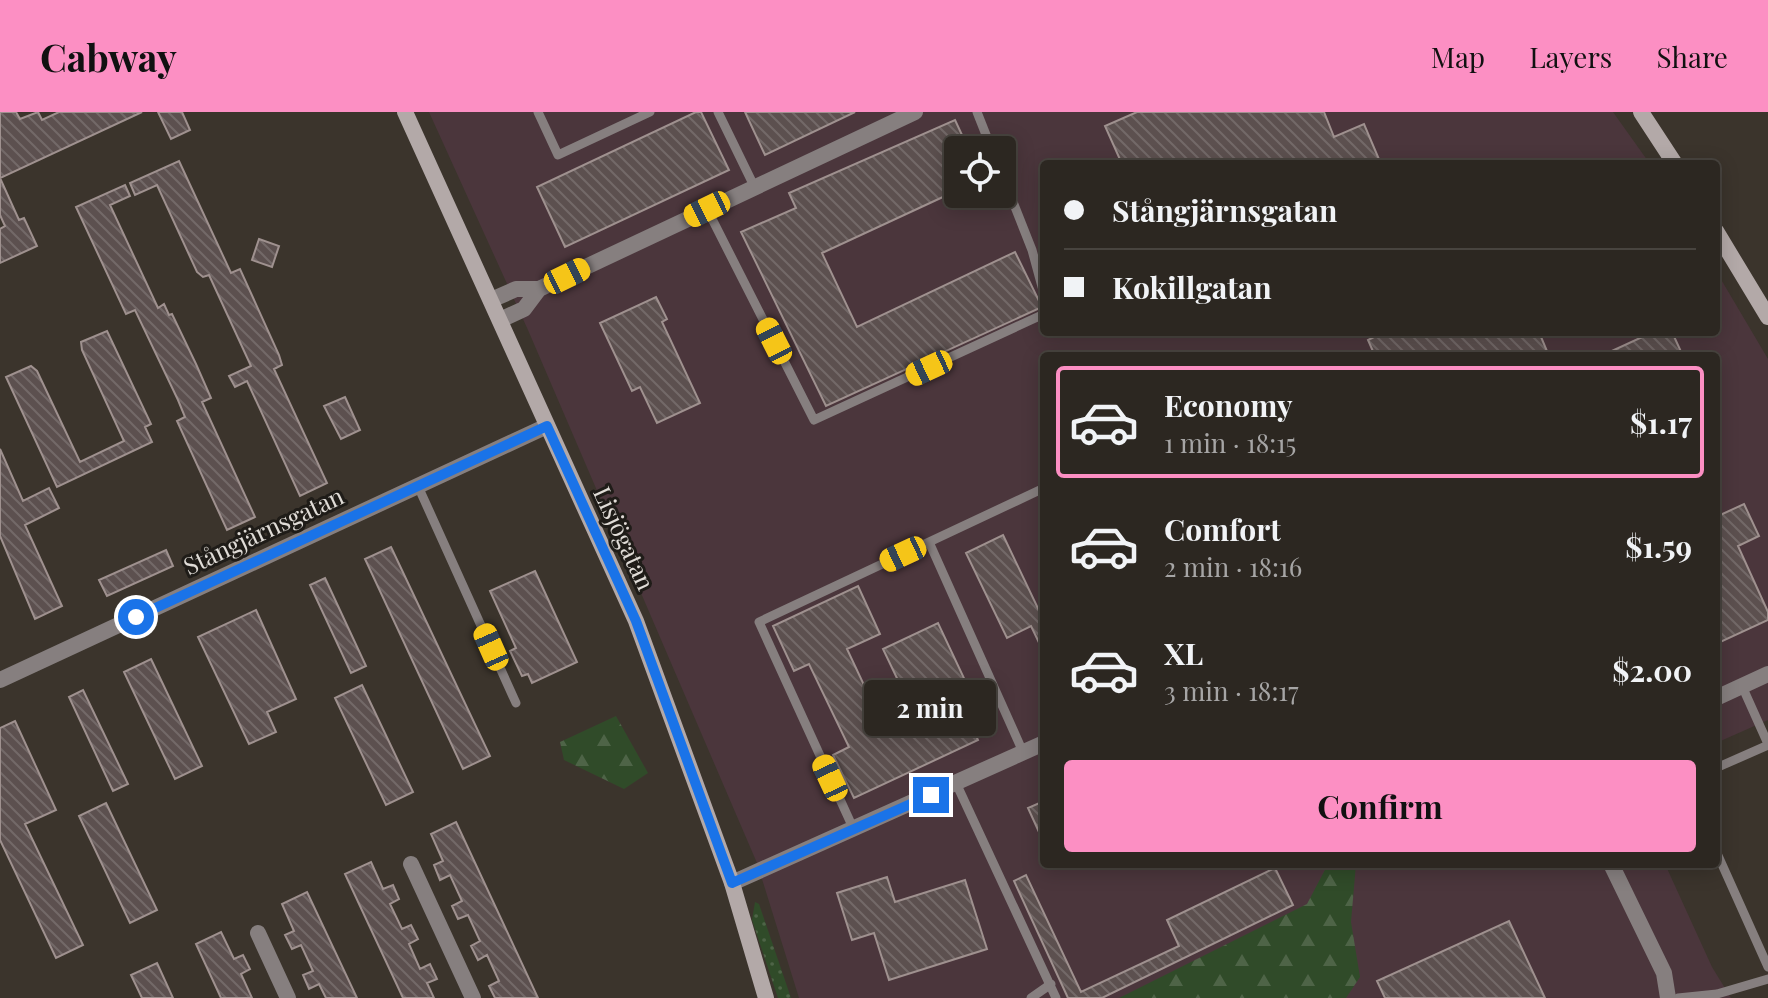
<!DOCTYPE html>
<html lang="en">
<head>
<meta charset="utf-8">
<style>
  body { margin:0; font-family:"Playfair Display",serif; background:#38332e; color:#f1f3f6; height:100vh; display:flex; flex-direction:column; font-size:30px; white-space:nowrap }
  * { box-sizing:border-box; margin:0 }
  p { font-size:26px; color:#a6a5a5 }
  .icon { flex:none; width:44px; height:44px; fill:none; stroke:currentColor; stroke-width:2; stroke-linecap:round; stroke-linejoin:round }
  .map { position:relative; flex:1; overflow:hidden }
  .drawer { position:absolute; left:1040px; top:240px; width:680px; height:516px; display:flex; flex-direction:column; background:#2c2721; border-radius:8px; box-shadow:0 4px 20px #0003,0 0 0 2px #48443f }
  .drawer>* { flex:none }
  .hud { position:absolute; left:1040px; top:48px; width:680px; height:176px; border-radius:8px; box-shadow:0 4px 20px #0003,0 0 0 2px #48443f; display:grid; align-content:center; height:176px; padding:0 24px; background:#2c2721 }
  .buttons { position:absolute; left:944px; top:24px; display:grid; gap:16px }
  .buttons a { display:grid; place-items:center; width:72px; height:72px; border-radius:8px; background:#2c2721; box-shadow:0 4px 20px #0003,0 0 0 2px #48443f; font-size:40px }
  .end { position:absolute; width:36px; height:36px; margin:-18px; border:10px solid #1a73e8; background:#fff; box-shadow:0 0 0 4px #fff }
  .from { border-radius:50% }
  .bubble { position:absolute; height:56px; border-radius:8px; background:#2c2721; box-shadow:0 4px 20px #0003,0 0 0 2px #48443f; font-size:26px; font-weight:700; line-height:56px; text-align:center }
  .car { position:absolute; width:24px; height:48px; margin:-24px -12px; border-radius:10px; box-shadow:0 0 6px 2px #0007; background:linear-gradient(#f5c518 24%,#345 0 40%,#f5c518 0 76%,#345 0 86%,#f5c518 0) }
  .hud b { display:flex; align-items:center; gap:28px; height:76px; font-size:30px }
  .hud b+b { border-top:2px solid #48443f }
  .hud i { width:20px; height:20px; background:#f1f3f6 }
  ul { padding:14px 0 0; list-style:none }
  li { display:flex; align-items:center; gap:24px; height:112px; margin:0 16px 12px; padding:0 8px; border:4px solid transparent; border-radius:8px }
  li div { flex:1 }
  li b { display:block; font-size:30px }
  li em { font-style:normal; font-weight:700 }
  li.active { border-color:#fc8fc3 }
  li>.icon { width:72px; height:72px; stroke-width:1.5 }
  .cta { display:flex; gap:16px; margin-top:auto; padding:16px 24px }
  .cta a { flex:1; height:92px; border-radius:8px; background:#fc8fc3; color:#111; font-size:32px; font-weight:700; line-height:92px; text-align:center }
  header { display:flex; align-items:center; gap:48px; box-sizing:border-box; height:112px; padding:0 40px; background:#fc8fc3; color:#111 }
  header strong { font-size:38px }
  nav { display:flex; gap:44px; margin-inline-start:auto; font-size:28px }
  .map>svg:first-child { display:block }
</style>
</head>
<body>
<header>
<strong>Cabway</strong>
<nav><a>Map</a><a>Layers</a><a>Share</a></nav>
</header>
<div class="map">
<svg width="1768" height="886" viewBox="0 0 1768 886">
  <defs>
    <pattern id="grass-dots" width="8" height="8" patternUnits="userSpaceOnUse" patternTransform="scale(2)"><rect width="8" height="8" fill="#304b29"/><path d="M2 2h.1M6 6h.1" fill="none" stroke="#4e6447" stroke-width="1.8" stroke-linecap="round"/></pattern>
    <pattern id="forest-firs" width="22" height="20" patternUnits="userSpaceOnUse" patternTransform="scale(2)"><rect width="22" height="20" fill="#304b29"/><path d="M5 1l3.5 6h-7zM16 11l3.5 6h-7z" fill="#4e6447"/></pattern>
    <pattern id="building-back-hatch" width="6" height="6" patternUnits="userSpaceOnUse" patternTransform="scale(2)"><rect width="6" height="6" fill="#5c504f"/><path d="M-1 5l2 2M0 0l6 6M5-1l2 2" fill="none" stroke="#736968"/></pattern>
  </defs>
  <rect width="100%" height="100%" fill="#3b342c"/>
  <path fill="#4b363c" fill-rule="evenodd" d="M429,0h1184l37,52h-606v168h672v-61l52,88v361l-52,23v-387h-672v508h621l47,103 19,31h-932l-42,-135 -229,-533zM958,38h44v44h-44z"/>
  <path fill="url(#grass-dots)" d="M755,790l4,2 32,94h-13l-26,-78z"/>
  <path fill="url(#forest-firs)" d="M616,604l32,57 -24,16 -60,-29 -4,-18z
    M1328,752h28l-5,58 9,55 -14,21h-227l188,-94z"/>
  <path fill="url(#building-back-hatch)" stroke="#9f918f" stroke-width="2" d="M0,0h16l4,7 18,-7 4,8 17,-8h83l-142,66 19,42 5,-2 13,28 -37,17v-34l5,-3 -5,-11z
    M158,0h24l8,18 -19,9z
    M696,0h5l28,58 -164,77 -28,-60z
    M745,0h110l-90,43z
    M1137,0h187l10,25 30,-13 17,40h-259l-17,-38z
    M955,8l14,30h-11v40l-136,63 35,74 158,-75 27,55 -216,99 -85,-174 55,-24 -7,-15z
    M179,49l52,112 9,-4 39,86 3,10 -8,4 53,114 -27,13 -53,-115 -12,6 -6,-11 22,-10 -42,-91 -6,2 -6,-5 -40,-87 -22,10 -5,-12z
    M125,73l5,11 -20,9 48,103 6,-4 5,11 3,-1 24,50 15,34 -9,4 53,115 -28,13 -50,-109 8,-4 -7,-17 -43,-90 -9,4 -50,-107z
    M259,127l20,7 -7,21 -20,-7z
    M656,185l11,22 -5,3 38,81 -43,20 -17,-36 -8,4 -32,-68z
    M107,219l44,93 -6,3 7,15 -95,45 -51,-110 25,-11 6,5 43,91 44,-21 -42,-91 -1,-8z
    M1384,220h155l10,24h-174l-7,-16z
    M1653,220h19l11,24h-82z
    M345,285l15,33 -19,9 -17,-33z
    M0,337l23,52 26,-13 10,20 -34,17 37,81 -27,13 -35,-83z
    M1744,392l15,32 -21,10 30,66v8l-52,24v-127z
    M1003,423l41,86v32l-13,-27 -24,12 -41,-85z
    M391,435l99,209 -27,13 -98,-210z
    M166,438l7,16 -66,30 -8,-16z
    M535,459l42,91 -45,21 -4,-9 -6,2 -12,-25 6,-3 -26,-57z
    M325,466l41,88 -15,7 -41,-88z
    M858,474l22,48 -33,15 39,83 30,-14 -33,-69 55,-26 32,68 -12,6 20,43 -124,58 -21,-43 16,-8 -40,-83 -15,7 -21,-45z
    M256,498l40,89 -29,13 9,20 -27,12 -51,-107z
    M151,547l51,107 -27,13 -51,-107z
    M362,573l51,107 -27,13 -51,-107z
    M83,578l45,94 -15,7 -44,-94z
    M15,609l41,89 -31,14 58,121 -27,13 -56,-118v-112z
    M1044,689v42l-16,-35z
    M106,691l51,107 -27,13 -51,-107z
    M456,710l82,176h-43l-6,-12 10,-5 -12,-26 -9,5 -7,-14 9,-5 -12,-26 -10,4 -6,-13 10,-5 -12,-26 -10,5 -6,-15 9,-4 -12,-27z
    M371,750l12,27 10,-4 6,14 -9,5 12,25 9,-4 7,14 -9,5 11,25 10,-5 7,15 -10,4 7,15h-31l-58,-124z
    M1275,756l18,37 -191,93h-34l-54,-117 12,-6 55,117 98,-46 -12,-26z
    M887,765l8,25 70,-22 22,69 -98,31 -15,-47 -22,7 -15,-47z
    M307,780l50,106h-31l-7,-14 -10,5 -6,-14 10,-4 -12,-26 -9,4 -7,-14 9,-4 -12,-27z
    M1509,809l36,77h-160l-8,-17z
    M221,820l13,27 9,-4 7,14 -9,5 11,24h-31l-25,-54z
    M157,851l16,35h-31l-11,-23z"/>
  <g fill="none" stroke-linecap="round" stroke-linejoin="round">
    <path stroke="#867f7f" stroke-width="9" d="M538,0l20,43 92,-43
      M718,0l36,74
      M977,0l15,38
      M1002,62l30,76 12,44
      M707,97l107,211 230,-106
      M417,372l99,219
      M929,430l94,210
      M1742,574l26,58
      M1716,656l52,-23
      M956,671l100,215
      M854,718l-95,-208 285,-134
      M1716,739l52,116
      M1031,886l20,-14
      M1678,886l39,-4 51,-15"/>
    <path stroke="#867f7f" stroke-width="16" d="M491,188l25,-11h23l376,-177
      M500,208l24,-11 15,-20
      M0,568l547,-254
      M1716,586l52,-24
      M411,752l62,134
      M1611,752l53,109 4,25
      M732,771l312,-140
      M258,821l30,65"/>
    <path stroke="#b3a9a8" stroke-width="16" d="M405,0l231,509 96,262 34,115
      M1641,0l34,52
      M1716,119l52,86"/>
  </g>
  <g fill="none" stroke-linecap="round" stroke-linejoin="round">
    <path stroke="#1a73e8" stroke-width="10" d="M136,505l411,-191 89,195 96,262 199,-88"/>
  </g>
  <g text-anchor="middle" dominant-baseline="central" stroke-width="6" stroke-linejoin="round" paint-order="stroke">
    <g font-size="24" fill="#e0dcd7" stroke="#1f1c18">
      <text transform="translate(263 418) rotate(-25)">Stångjärnsgatan</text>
      <text transform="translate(625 426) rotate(65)">Lisjögatan</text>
    </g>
  </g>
</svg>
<div class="buttons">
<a><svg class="icon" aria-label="locate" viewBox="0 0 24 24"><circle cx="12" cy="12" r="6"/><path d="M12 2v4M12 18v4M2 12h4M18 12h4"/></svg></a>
</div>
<i class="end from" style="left:136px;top:505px"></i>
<i class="end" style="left:931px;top:683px"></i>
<div class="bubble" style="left:864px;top:568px;width:132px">2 min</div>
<i class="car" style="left:707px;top:97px;rotate:244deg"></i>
<i class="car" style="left:567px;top:164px;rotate:64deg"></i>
<i class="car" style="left:774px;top:229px;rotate:333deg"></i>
<i class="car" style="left:929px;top:256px;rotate:245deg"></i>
<i class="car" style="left:903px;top:442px;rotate:245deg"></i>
<i class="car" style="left:491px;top:535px;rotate:336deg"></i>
<i class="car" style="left:830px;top:666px;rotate:335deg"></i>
<div class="hud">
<b><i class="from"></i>Stångjärnsgatan</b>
<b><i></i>Kokillgatan</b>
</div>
<section class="drawer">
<ul>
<li class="active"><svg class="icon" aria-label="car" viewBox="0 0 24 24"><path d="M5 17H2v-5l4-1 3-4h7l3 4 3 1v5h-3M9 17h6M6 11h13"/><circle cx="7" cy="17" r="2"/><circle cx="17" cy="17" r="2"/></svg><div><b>Economy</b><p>1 min · 18:15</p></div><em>$1.17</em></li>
<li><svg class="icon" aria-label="car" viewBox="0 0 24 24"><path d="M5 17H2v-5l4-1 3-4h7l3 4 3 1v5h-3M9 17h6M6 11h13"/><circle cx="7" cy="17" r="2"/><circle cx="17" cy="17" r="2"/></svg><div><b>Comfort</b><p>2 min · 18:16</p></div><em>$1.59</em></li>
<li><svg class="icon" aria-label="car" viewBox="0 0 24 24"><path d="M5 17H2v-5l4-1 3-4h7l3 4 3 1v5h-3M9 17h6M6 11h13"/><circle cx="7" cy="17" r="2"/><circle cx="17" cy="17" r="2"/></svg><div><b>XL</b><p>3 min · 18:17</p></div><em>$2.00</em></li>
</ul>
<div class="cta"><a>Confirm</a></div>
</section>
</div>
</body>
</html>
